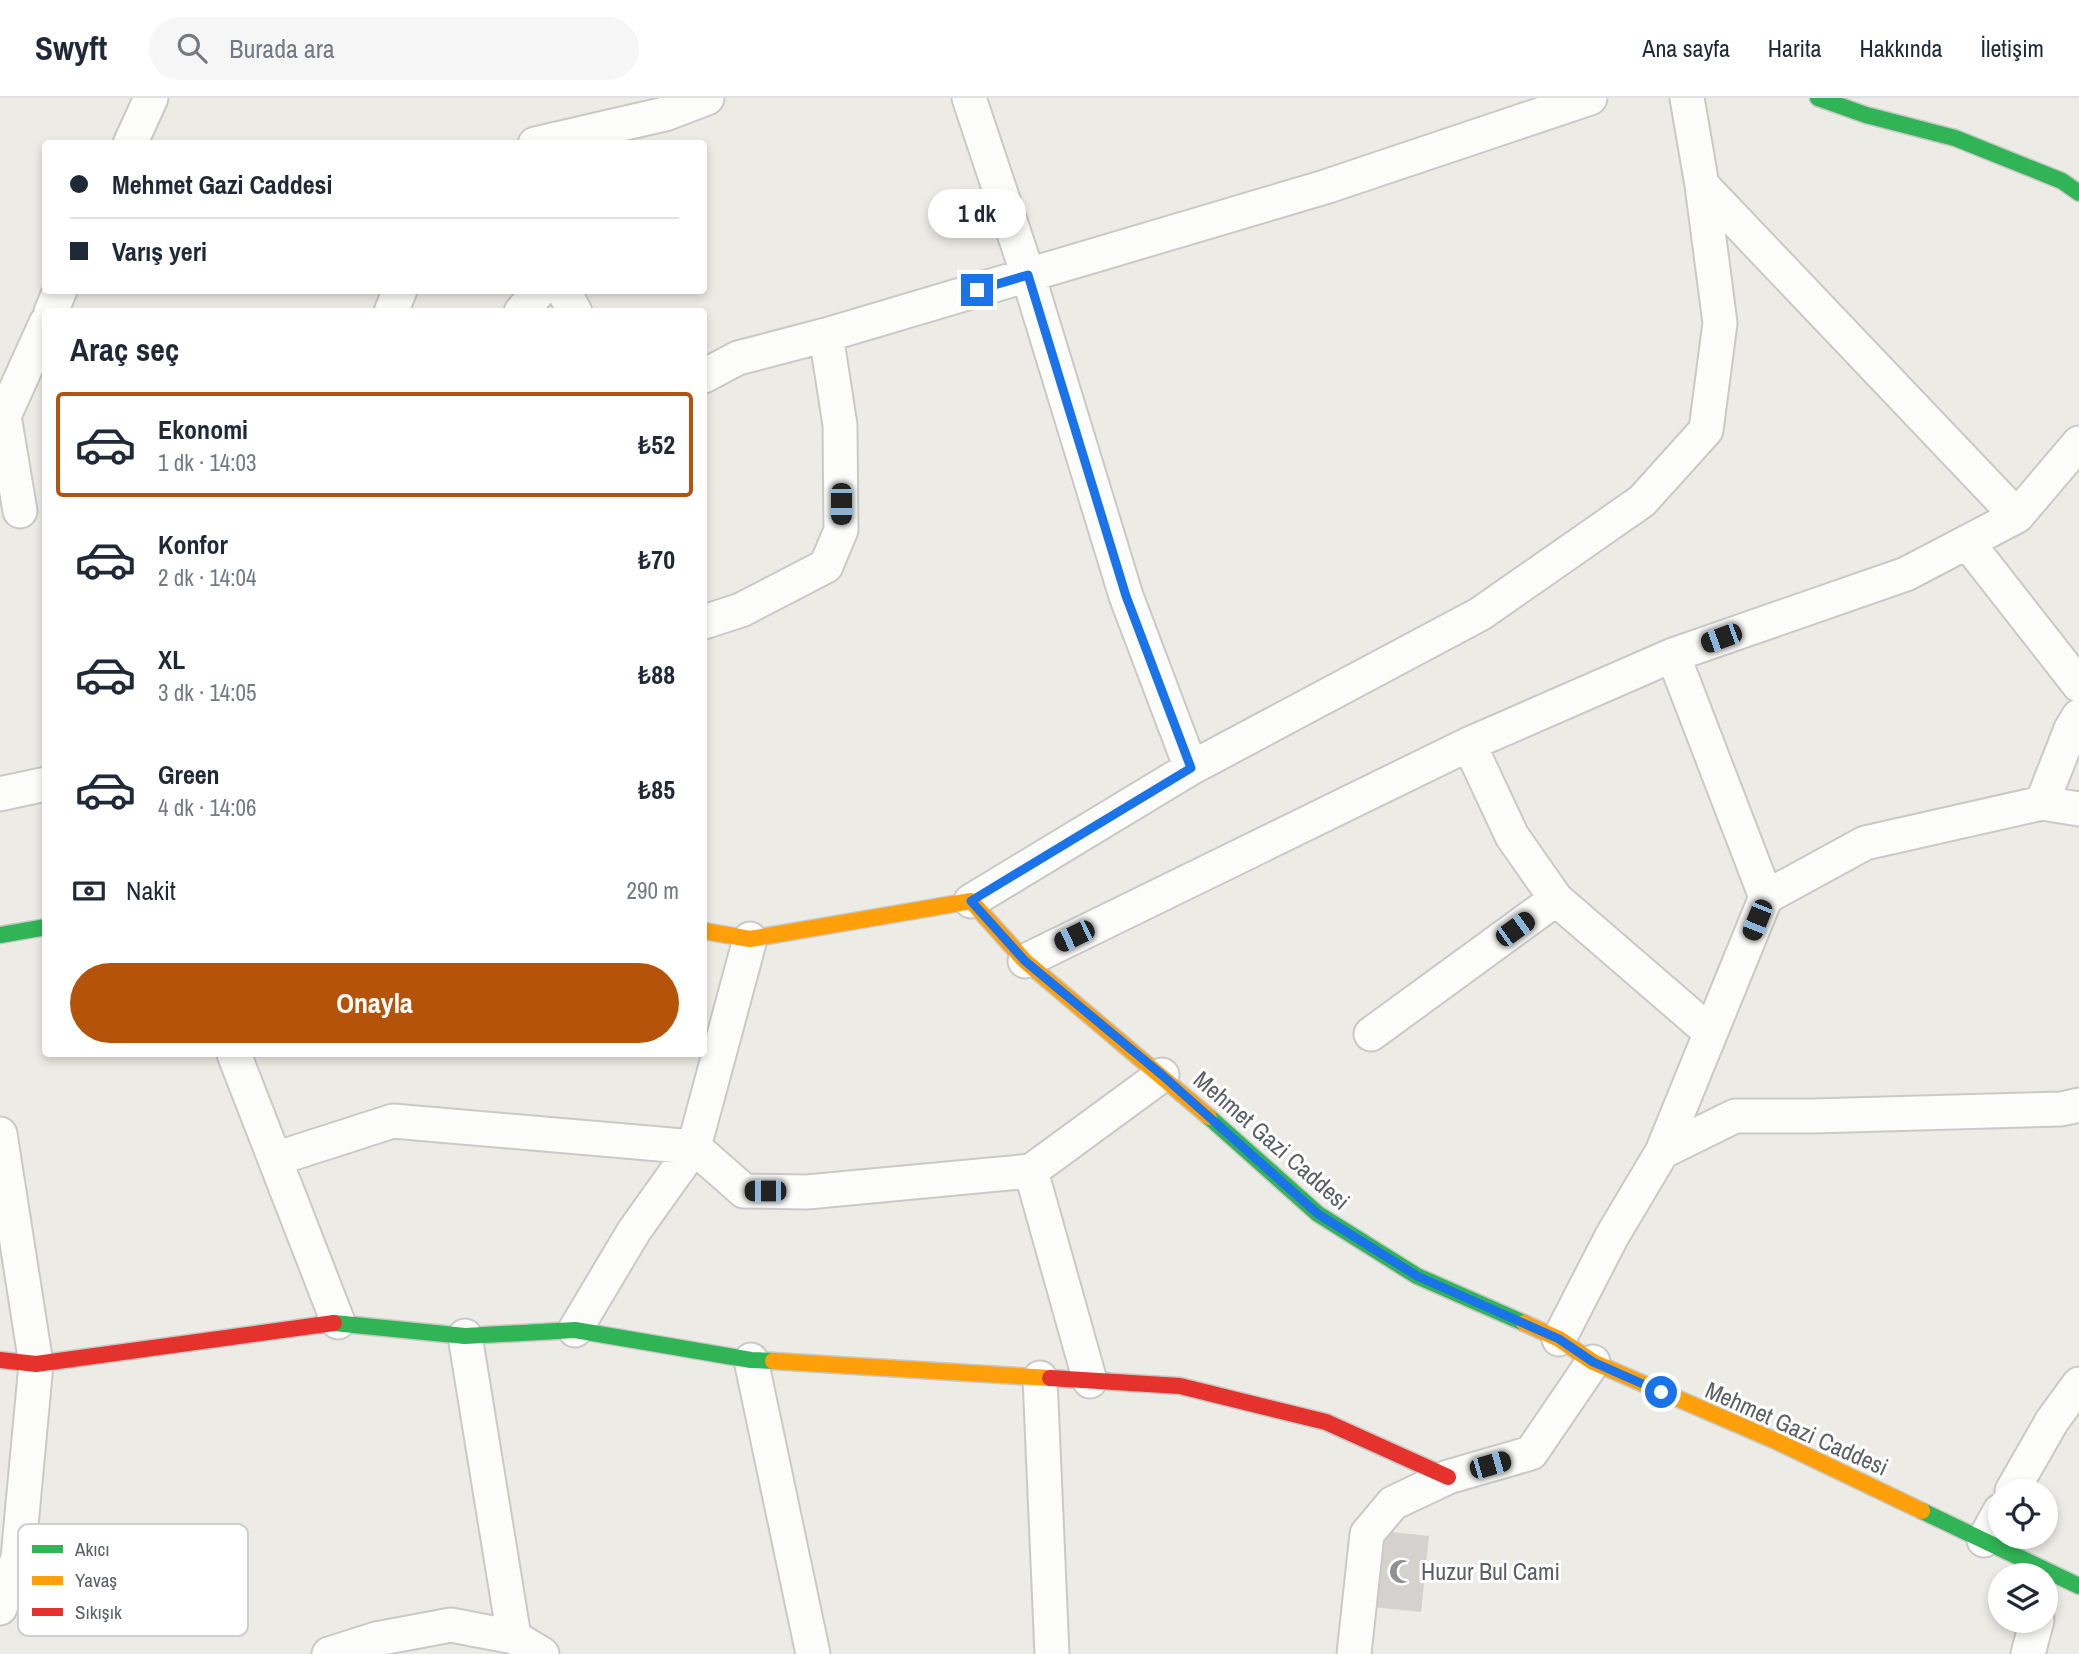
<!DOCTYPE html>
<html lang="tr">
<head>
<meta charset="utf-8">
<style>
  body { margin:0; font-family:"Archivo Narrow",sans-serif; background:#f6f6f7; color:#1f2937; height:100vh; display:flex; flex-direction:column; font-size:26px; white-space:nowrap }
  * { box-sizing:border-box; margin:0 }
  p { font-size:23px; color:#747a83 }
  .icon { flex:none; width:38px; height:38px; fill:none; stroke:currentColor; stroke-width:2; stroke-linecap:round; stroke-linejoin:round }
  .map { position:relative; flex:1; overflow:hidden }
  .panel { position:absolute; left:42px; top:210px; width:665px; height:749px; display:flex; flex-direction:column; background:#fff; border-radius:7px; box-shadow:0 4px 10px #0003 }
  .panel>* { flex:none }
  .top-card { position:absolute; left:42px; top:42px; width:665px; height:154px; border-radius:7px; box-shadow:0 4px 10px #0003; display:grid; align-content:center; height:154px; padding:0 28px; background:#fff }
  .tools { position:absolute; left:1988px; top:1381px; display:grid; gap:14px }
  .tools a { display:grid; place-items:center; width:70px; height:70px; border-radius:50%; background:#fff; box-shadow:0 4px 10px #0003; font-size:35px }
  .end { position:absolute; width:32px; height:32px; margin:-16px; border:9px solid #1a73e8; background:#fff; box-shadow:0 0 0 4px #fff }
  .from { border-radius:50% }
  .bubble { position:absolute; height:49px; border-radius:24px; background:#fff; box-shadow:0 4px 10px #0003; font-size:23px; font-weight:700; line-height:49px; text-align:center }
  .car { position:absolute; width:21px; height:42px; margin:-21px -10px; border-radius:9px; box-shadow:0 0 5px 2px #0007; background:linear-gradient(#222 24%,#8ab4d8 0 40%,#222 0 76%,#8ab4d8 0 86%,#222 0) }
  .top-card b { display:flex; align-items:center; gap:24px; height:66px; font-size:26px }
  .top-card b+b { border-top:2px solid #e0e1e3 }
  .top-card i { width:18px; height:18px; background:#1f2937 }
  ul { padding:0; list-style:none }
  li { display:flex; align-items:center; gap:21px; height:105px; margin:0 14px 10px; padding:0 14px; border:4px solid transparent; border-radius:7px }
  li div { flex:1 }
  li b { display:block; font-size:26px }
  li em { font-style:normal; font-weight:700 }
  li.active { border-color:#b45309 }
  li>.icon { width:63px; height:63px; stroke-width:1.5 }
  h2 { padding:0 28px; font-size:32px; line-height:84px }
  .pay { display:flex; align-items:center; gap:18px; height:77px; padding:0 28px; font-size:26px }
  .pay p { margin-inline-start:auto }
  .action { display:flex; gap:14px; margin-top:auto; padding:14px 28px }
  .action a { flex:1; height:80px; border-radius:42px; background:#b45309; color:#fff; font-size:28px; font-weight:700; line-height:80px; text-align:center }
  header { display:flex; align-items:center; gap:42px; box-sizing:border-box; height:98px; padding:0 35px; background:#fff; border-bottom:2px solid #e0e1e3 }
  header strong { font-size:33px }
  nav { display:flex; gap:38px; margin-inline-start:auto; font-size:24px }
  .search { width:490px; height:63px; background:#f6f6f7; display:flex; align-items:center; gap:18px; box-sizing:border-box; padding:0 24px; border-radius:38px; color:#747a83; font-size:26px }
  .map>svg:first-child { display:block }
</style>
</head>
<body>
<header>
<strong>Swyft</strong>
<div class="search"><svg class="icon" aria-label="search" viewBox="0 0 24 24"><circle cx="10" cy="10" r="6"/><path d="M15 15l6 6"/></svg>Burada ara</div>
<nav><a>Ana sayfa</a><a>Harita</a><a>Hakkında</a><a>İletişim</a></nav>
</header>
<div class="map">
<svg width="2079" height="1556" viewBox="0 0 2079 1556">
  <rect width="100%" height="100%" fill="#ecebe6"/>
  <path fill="#d3d2cf" d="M1382,1433l47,5 -8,76 -48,-5z"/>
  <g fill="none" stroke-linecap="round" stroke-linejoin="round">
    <defs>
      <path id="street" d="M969,0l59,177 98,321 65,172
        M130,46l21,-46
        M535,46l130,-30 42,-16
        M1702,87l315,331
        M563,192l12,22
        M51,214l9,-22
        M391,214l9,-22
        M521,214l19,-22
        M704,278l34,-18 88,-23 499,-148 265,-89
        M20,413l-16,-95 42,-93
        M1967,444l112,143
        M704,524l37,-12 85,-44 15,-36 -1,-105 -14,-90
        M1673,557l93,242
        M1469,646l43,92 44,63 154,133
        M0,696l46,-10
        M2042,705l29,-74 8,-13
        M971,803l220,-133 289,-154 162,-113 64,-71 14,-107 -18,-138 -15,-87
        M1025,863l444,-217 204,-89 233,-81 111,-58 62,-73
        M1371,936l185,-135
        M234,956l104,268
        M0,1036l36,230 -18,194 -18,50
        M1662,1054l104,-255 99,-54 177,-40 37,6
        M275,1061l118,-38 301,26 50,44 63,1 224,-21 131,-96
        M1031,1073l59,210
        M575,1232l59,-99 60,-84 56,-208
        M465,1238l49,301
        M1559,1241l53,-103 50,-84 73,-36h78l248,-7 18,-4
        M751,1262l62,294
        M1040,1280l12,276
        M2012,1393l40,-70 27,-37
        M1984,1442l16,-29
        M329,1556l47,-15 75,-14 63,12 28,17
        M1354,1556l13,-120 26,-31 55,-26 83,-24 62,-91
        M2028,1556l9,-34"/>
      <path id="fast" d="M1818,0l48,17 89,23 107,43 17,12
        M0,837l46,-8
        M1209,1019l109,97 99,62 107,47
        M334,1225l131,13 110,-6 176,30 22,1
        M1922,1413l157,75"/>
      <path id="slow" d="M704,833l46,8 221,-38 54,60 184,156
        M1524,1225l35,16 34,23 183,79 146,70
        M773,1263l277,17"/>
      <path id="jam" d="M0,1262l36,4 298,-41
        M1050,1280l130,8 146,36 122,55"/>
    </defs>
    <use href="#street" stroke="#c9c9c8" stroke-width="37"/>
    <use href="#fast" stroke="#c7c8c6" stroke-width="19"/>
    <use href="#slow" stroke="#c7c8c6" stroke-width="19"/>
    <use href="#jam" stroke="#c7c8c6" stroke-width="19"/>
    <use href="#street" stroke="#fcfcfb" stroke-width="33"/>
    <use href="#fast" stroke="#30b455" stroke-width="16"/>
    <use href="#slow" stroke="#ff9f0a" stroke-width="16"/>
    <use href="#jam" stroke="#e5322d" stroke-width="16"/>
  </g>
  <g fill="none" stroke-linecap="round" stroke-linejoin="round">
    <path stroke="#1a73e8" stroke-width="9" d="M977,192l51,-15 98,321 65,172 -220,133 54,60 137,114 156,139 99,62 142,63 34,23 68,30"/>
  </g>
  <defs>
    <symbol id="mosque-bare" viewBox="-9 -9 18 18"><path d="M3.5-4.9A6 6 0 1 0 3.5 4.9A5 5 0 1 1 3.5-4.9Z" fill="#8e9092" stroke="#fff" stroke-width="2.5" paint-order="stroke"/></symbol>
  </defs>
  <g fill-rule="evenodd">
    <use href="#mosque-bare" x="1384" y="1456" width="35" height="35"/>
  </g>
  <g text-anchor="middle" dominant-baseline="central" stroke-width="6" stroke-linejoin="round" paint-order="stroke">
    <g font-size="24" fill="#5c5f64" stroke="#fff">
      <text transform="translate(1272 1042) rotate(41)">Mehmet Gazi Caddesi</text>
      <text transform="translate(1797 1330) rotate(24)">Mehmet Gazi Caddesi</text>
    </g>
    <g font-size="24" fill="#5c5f64" stroke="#fff" text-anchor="start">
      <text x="1421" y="1473">Huzur Bul Cami</text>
    </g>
  </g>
  <rect x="18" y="1426" width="230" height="112" rx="10" fill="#fff" stroke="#cecfd0" stroke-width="2"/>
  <rect x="32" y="1447" width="31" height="8" fill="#30b455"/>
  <rect x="32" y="1478" width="31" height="9" fill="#ff9f0a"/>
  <rect x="32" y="1510" width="31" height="8" fill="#e5322d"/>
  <g font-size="19" fill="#5c5f64">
    <text x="75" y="1458">Akıcı</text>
    <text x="75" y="1489">Yavaş</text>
    <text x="75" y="1521">Sıkışık</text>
  </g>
</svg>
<div class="tools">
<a><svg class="icon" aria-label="locate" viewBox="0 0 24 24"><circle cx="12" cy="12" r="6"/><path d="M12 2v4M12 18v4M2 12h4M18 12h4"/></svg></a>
<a><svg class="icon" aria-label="layers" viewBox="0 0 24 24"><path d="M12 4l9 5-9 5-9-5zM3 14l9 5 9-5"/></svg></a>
</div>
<i class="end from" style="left:1661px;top:1294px"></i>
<i class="end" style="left:977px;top:192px"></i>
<div class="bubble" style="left:928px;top:91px;width:98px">1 dk</div>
<i class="car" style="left:841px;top:406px;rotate:180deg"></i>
<i class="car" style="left:1721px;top:540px;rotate:250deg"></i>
<i class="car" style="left:1757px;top:822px;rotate:202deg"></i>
<i class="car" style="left:1515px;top:831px;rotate:54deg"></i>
<i class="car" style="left:1074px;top:838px;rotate:244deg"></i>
<i class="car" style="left:765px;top:1093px;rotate:270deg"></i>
<i class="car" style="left:1490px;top:1367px;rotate:74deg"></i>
<div class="top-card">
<b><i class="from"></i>Mehmet Gazi Caddesi</b>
<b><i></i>Varış yeri</b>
</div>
<section class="panel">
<h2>Araç seç</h2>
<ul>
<li class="active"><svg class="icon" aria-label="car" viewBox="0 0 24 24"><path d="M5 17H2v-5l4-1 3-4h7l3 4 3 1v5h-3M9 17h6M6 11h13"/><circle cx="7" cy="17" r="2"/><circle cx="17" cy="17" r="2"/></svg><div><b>Ekonomi</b><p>1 dk · 14:03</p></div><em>₺52</em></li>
<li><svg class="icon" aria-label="car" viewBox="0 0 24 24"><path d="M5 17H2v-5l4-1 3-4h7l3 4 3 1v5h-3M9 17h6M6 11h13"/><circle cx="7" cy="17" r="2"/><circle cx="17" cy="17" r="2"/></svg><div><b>Konfor</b><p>2 dk · 14:04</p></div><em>₺70</em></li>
<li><svg class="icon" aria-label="car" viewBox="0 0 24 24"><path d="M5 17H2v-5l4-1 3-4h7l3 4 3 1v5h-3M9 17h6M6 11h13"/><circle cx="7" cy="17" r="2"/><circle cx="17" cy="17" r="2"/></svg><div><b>XL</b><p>3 dk · 14:05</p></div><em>₺88</em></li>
<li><svg class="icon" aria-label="car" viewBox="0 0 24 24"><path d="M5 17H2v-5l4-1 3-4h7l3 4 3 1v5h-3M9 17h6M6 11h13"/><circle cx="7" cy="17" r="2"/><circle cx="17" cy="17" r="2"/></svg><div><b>Green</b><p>4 dk · 14:06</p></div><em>₺85</em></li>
</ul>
<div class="pay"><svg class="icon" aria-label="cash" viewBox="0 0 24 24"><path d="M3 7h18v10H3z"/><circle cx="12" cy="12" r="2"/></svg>Nakit<p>290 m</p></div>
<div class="action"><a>Onayla</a></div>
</section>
</div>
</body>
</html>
